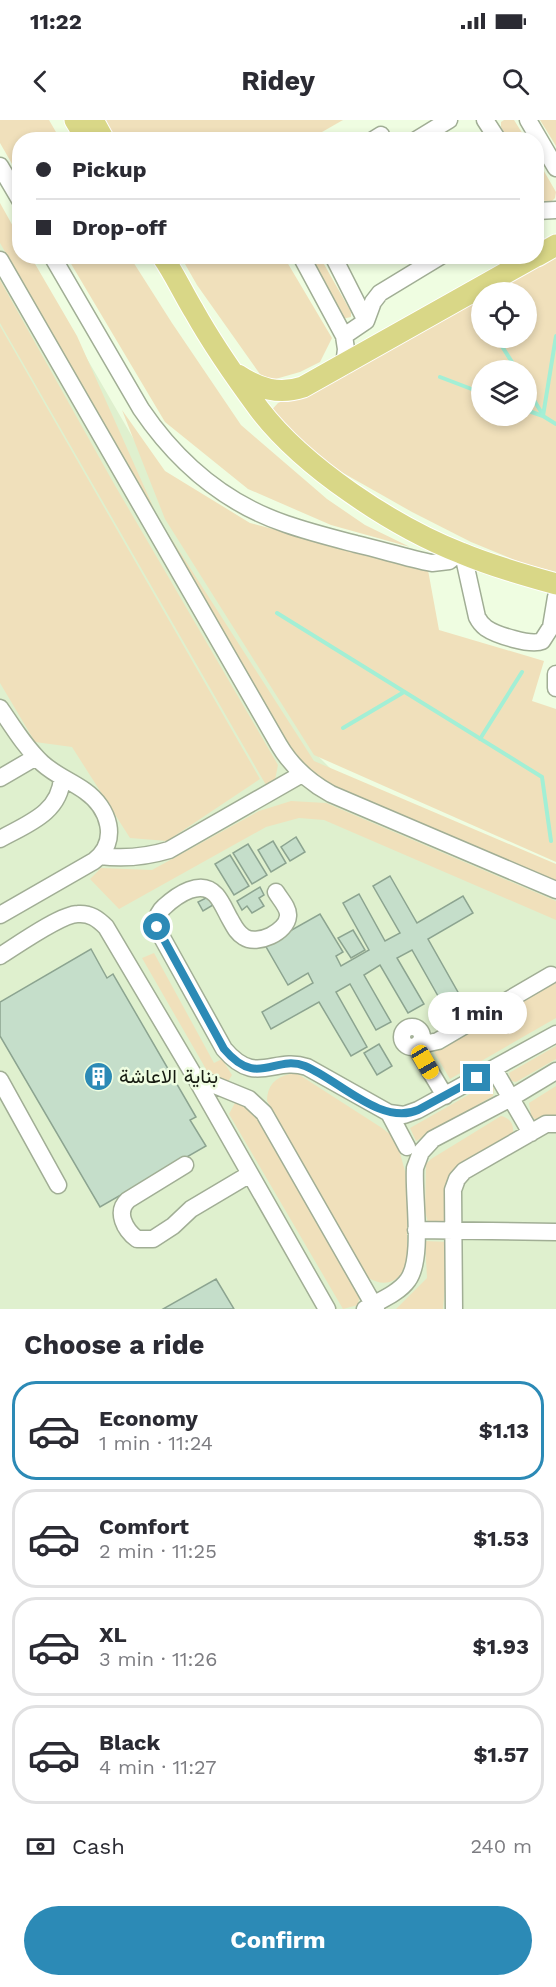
<!DOCTYPE html>
<html lang="en">
<head>
<meta charset="utf-8">
<style>
  body { margin:0; font-family:"Work Sans",Vazirmatn,sans-serif; background:#f2f2f3; color:#2b2b33; height:100vh; display:flex; flex-direction:column; font-size:22px; white-space:nowrap }
  * { box-sizing:border-box; margin:0 }
  p { font-size:20px; color:#7c7c81 }
  .icon { flex:none; width:33px; height:33px; fill:none; stroke:currentColor; stroke-width:2; stroke-linecap:round; stroke-linejoin:round }
  .map { position:relative; height:1189px; overflow:hidden }
  .details { display:flex; flex-direction:column; background:#fff; flex:1 }
  .details>* { flex:none }
  .banner { position:absolute; left:12px; top:12px; width:532px; height:132px; border-radius:24px; box-shadow:0 3px 9px #0003; display:grid; align-content:center; height:132px; padding:0 24px; background:#fff }
  .controls { position:absolute; left:471px; top:162px; display:grid; gap:12px }
  .controls a { display:grid; place-items:center; width:66px; height:66px; border-radius:50%; background:#fff; box-shadow:0 3px 9px #0003; font-size:30px }
  .end { position:absolute; width:27px; height:27px; margin:-14px; border:8px solid #2c8ab6; background:#fff; box-shadow:0 0 0 3px #fff }
  .from { border-radius:50% }
  .bubble { position:absolute; height:42px; border-radius:21px; background:#fff; box-shadow:0 3px 9px #0003; font-size:20px; font-weight:700; line-height:42px; text-align:center }
  .car { position:absolute; width:18px; height:36px; margin:-18px -9px; border-radius:8px; box-shadow:0 0 4px 2px #0007; background:linear-gradient(#f5c518 24%,#345 0 40%,#f5c518 0 76%,#345 0 86%,#f5c518 0) }
  .banner b { display:flex; align-items:center; gap:21px; height:57px; font-size:22px }
  .banner b+b { border-top:2px solid #e1e1e2 }
  .banner i { width:15px; height:15px; background:#2b2b33 }
  ul { padding:0; list-style:none }
  li { display:flex; align-items:center; gap:18px; height:99px; margin:0 12px 9px; padding:0 12px; border:3px solid #e1e1e2; border-radius:24px }
  li div { flex:1 }
  li b { display:block; font-size:22px }
  li em { font-style:normal; font-weight:700 }
  li.on { border-color:#2c8ab6 }
  li>.icon { width:54px; height:54px; stroke-width:1.5 }
  h2 { padding:0 24px; font-size:27px; line-height:72px }
  .pay { display:flex; align-items:center; gap:15px; height:66px; padding:0 24px; font-size:22px }
  .pay p { margin-inline-start:auto }
  .cta { display:flex; gap:12px; margin-top:auto; padding:12px 24px }
  .cta a { flex:1; height:69px; border-radius:36px; background:#2c8ab6; color:#fff; font-size:24px; font-weight:700; line-height:69px; text-align:center }
  .status { display:flex; justify-content:space-between; align-items:center; height:42px; padding:0 30px; background:#fff; direction:ltr }
  .status svg { height:16px; fill:currentColor }
  header { display:flex; justify-content:space-between; align-items:center; height:78px; padding:0 24px; background:#fff; font-size:27px; font-weight:700 }
  .map>svg:first-child { display:block }
</style>
</head>
<body>
<div class="status"><b>11:22</b><svg viewBox="0 0 49 12"><path d="M0 12V9h3v3zM5 12V6h3v6zM10 12V3h3v9zM15 12V0h3v12zM26 1h20v11H26zM47 4h2v5h-2z"/></svg></div>
<header><svg class="icon" aria-label="back" viewBox="0 0 24 24"><path d="M15 5l-7 7 7 7"/></svg>Ridey<svg class="icon" aria-label="search" viewBox="0 0 24 24"><circle cx="10" cy="10" r="6"/><path d="M15 15l6 6"/></svg></header>
<div class="map">
<svg width="556" height="1189" viewBox="0 0 556 1189">
  <rect width="100%" height="100%" fill="#effde1"/>
  <path fill="#dff0ce" d="M0,89l20,47 8,1 289,498 14,14 225,97v443h-556z"/>
  <path fill="#f0e0bb" fill-rule="evenodd" d="M0,0h49l11,19 -40,1 -1,36 -19,-33z
    M103,0h240l-35,20 -194,-1z
    M504,0h10l12,19h-18l-7,-12v-5z
    M540,0h16v26z
    M537,39l19,33 -1,6 -4,4 -10,-2 -4,-8z
    M0,83l19,34 1,19 11,1 46,79 78,175 -155,-268z
    M556,133v319l-34,-9 -51,-21 -59,-30 -83,-47 -60,-52 9,-10 31,-12 172,-96 1,43h44v-46h-40zM482,250h44v46h-44z
    M67,137h63l42,66 69,102 86,74 38,26 45,22 -79,-22 -83,-36 -83,-67z
    M181,137h103l48,81 -12,24 -20,10 -28,8 -10,-3 -65,-92z
    M309,137h11l31,55v5l-9,2z
    M0,160l113,202 165,283 -3,15 -9,5 -266,-462z
    M0,206l260,453 -93,62 -37,-3 -58,-91 -37,-5 -35,-59z
    M122,290l43,61 85,52 178,47 11,60 105,31 -12,40 24,8v153l-242,-107 -149,-236z
    M158,398l156,243 242,103v17l-235,-101 -24,-19z
    M291,681l35,2 230,98v19l-232,-100 -25,-2 -33,9 -147,82 -29,-30 11,-11 51,2 107,-59z
    M154,833l60,110 8,-4 10,16 -6,10 -12,-2 -72,-125z
    M556,860v38l-106,61 -16,-27z
    M556,926v13l-40,23 -5,-1 -2,-8z
    M290,954h8l84,54 14,11 11,39v87c-9,18 -23,23 -40,12l-100,-176c0,-15 8,-24 23,-27z
    M486,965l8,3 -1,8 -77,45 -6,-13z
    M556,966v30l-18,7 -7,-8 -2,-12z
    M236,981h13l111,191 -2,13 -15,4 -114,-195z
    M501,996c9,2 13,8 12,17l-54,34 -10,49 -5,7 -9,3 -7,-4 -3,-10 1,-48 5,-5z
    M425,1121l24,1 -6,67h-47l31,-31z"/>
  <g fill="none" stroke-linecap="round" stroke-linejoin="round">
    <path stroke="#a3efd5" stroke-width="4" d="M498,220l19,30
      M440,257l42,16
      M526,267l17,28
      M526,290l17,6 13,8
      M543,296l13,-80
      M277,493l265,164 9,64
      M343,608l61,-36
      M480,619l42,-67"/>
  </g>
  <path fill="#c5deca" stroke="#8ca490" stroke-width="1.5" d="M296,717l9,15 -15,9 -9,-14z
    M273,721l13,22 -15,9 -13,-22z
    M248,724l19,31 -15,9 -19,-31z
    M230,735l19,31 -15,9 -19,-31z
    M390,756l27,47 46,-27 10,17 -45,26 31,55 -17,9 -30,-53 -15,8 27,46 -16,9 -28,-48 -16,10 27,47 -15,8 -26,-46 -14,8 31,55 -16,9 -32,-54 -48,27 -9,-17 51,-29 -5,-10 -20,12 -23,-40 55,-31 23,38 -7,4 5,10 28,-16 -26,-47 16,-9 26,47 15,-8 -27,-47z
    M260,767l4,8 -5,3 5,8 -12,7 -5,-7 -5,4 -5,-9z
    M208,777l5,8 -10,6 -5,-9z
    M353,810l12,20 -14,8 -13,-20z
    M91,829l16,29 6,-4 83,143 -6,3 16,26 -106,61 -100,-171v-34z
    M379,924l13,22 -15,9 -13,-22z
    M216,1159l18,30h-71z"/>
  <g fill="none" stroke-linecap="round" stroke-linejoin="round">
    <defs>
      <path id="minor" d="M485,0l13,20
        M528,0l28,48
        M373,20l8,-5
        M416,20l33,-20
        M0,46l20,34
        M537,91l19,-1
        M52,136l89,153c36,53 83,94 145,115 23,8 47,14 70,20 26,6 51,14 76,19l17,-2 10,-8
        M301,136l43,80 2,13 -2,17
        M333,136l33,65
        M0,140l279,485c13,22 30,37 52,49l225,96
        M344,216l22,-15 7,-19 7,-9 61,-37
        M463,434l14,63c2,4 5,8 9,11 10,7 45,18 56,13l9,-14 5,-30
        M556,554v14
        M0,588c13,19 25,39 42,55 13,12 29,18 43,28 24,17 35,50 9,70l-94,54
        M0,658l36,-21
        M0,719c27,-15 60,-26 62,-61
        M100,736c24,3 46,1 69,-6l133,-76
        M276,772c4,7 13,16 12,24 -1,16 -31,30 -44,21 -7,-4 -10,-11 -14,-18 -4,-7 -8,-17 -14,-24 -15,-17 -39,0 -52,12 -8,7 -8,16 -5,25l65,117c32,38 49,7 83,18l82,46 15,2 14,-5 138,-76
        M0,836c16,-10 61,-42 78,-42 12,-1 20,5 28,13l89,150 132,232
        M402 917a10 10 0 1 1 20 0a10 10 0 1 1-20 0Z
        M420,922l9,1 9,-2 113,-66
        M415,926l30,50
        M494,949l37,64
        M195,957l54,22 15,14 112,196
        M0,960l58,105
        M389,993l18,34
        M185,1045l-57,35c-13,12 -3,30 9,39h16l20,-13 18,-17 59,-35
        M416,1110l140,2
        M365,1189c14,-8 34,-16 43,-29 16,-22 5,-84 7,-112l6,-16 12,-13 78,-41 45,-27
        M454,1189l-1,-119 4,-11 7,-8 82,-47h10"/>
      <path id="major" d="M75,0l12,20
        M93,0l11,20
        M162,136c12,17 21,37 32,55 19,34 42,67 65,98 44,58 135,118 202,144 31,13 63,22 95,31
        M537,136l19,-11
        M238,255c21,14 41,20 65,12l233,-131"/>
    </defs>
    <use href="#minor" stroke="#a1ae95" stroke-width="19"/>
    <use href="#major" stroke="#fff" stroke-width="23"/>
    <use href="#minor" stroke="#fff" stroke-width="16"/>
    <use href="#major" stroke="#d9d787" stroke-width="21"/>
  </g>
  <g fill="none" stroke-linecap="round" stroke-linejoin="round">
    <path stroke="#2c8ab6" stroke-width="8" d="M157,807l67,122c34,40 50,5 81,17 34,14 76,60 113,44l59,-32"/>
  </g>
  <defs>
    <symbol id="building-disc" viewBox="-11 -11 22 22"><circle r="9.5" fill="#2c8ab6" stroke="#effde1"/><path d="M-4-6H4V6H1V3H-1V6H-4ZM-2.5-4.3h1.7v1.8h-1.7ZM.8-4.3h1.7v1.8H.8ZM-2.5-1h1.7V.8h-1.7ZM.8-1h1.7V.8H.8Z" fill="#fff"/></symbol>
  </defs>
  <g fill-rule="evenodd">
    <use href="#building-disc" x="82" y="940" width="33" height="33"/>
  </g>
  <g text-anchor="middle" dominant-baseline="central" stroke-width="5" stroke-linejoin="round" paint-order="stroke">
    <g font-size="20" fill="#161b11" stroke="#effde1" text-anchor="start">
      <text x="119" y="956">بناية الاعاشة</text>
    </g>
  </g>
</svg>
<div class="controls">
<a><svg class="icon" aria-label="locate" viewBox="0 0 24 24"><circle cx="12" cy="12" r="6"/><path d="M12 2v4M12 18v4M2 12h4M18 12h4"/></svg></a>
<a><svg class="icon" aria-label="layers" viewBox="0 0 24 24"><path d="M12 4l9 5-9 5-9-5zM3 14l9 5 9-5"/></svg></a>
</div>
<i class="end from" style="left:157px;top:807px"></i>
<i class="end" style="left:477px;top:958px"></i>
<div class="bubble" style="left:428px;top:872px;width:99px">1 min</div>
<i class="car" style="left:425px;top:942px;rotate:150deg"></i>
<div class="banner">
<b><i class="from"></i>Pickup</b>
<b><i></i>Drop-off</b>
</div>
</div>
<section class="details">
<h2>Choose a ride</h2>
<ul>
<li class="on"><svg class="icon" aria-label="car" viewBox="0 0 24 24"><path d="M5 17H2v-5l4-1 3-4h7l3 4 3 1v5h-3M9 17h6M6 11h13"/><circle cx="7" cy="17" r="2"/><circle cx="17" cy="17" r="2"/></svg><div><b>Economy</b><p>1 min · 11:24</p></div><em>$1.13</em></li>
<li><svg class="icon" aria-label="car" viewBox="0 0 24 24"><path d="M5 17H2v-5l4-1 3-4h7l3 4 3 1v5h-3M9 17h6M6 11h13"/><circle cx="7" cy="17" r="2"/><circle cx="17" cy="17" r="2"/></svg><div><b>Comfort</b><p>2 min · 11:25</p></div><em>$1.53</em></li>
<li><svg class="icon" aria-label="car" viewBox="0 0 24 24"><path d="M5 17H2v-5l4-1 3-4h7l3 4 3 1v5h-3M9 17h6M6 11h13"/><circle cx="7" cy="17" r="2"/><circle cx="17" cy="17" r="2"/></svg><div><b>XL</b><p>3 min · 11:26</p></div><em>$1.93</em></li>
<li><svg class="icon" aria-label="car" viewBox="0 0 24 24"><path d="M5 17H2v-5l4-1 3-4h7l3 4 3 1v5h-3M9 17h6M6 11h13"/><circle cx="7" cy="17" r="2"/><circle cx="17" cy="17" r="2"/></svg><div><b>Black</b><p>4 min · 11:27</p></div><em>$1.57</em></li>
</ul>
<div class="pay"><svg class="icon" aria-label="cash" viewBox="0 0 24 24"><path d="M3 7h18v10H3z"/><circle cx="12" cy="12" r="2"/></svg>Cash<p>240 m</p></div>
<div class="cta"><a>Confirm</a></div>
</section>
</body>
</html>
